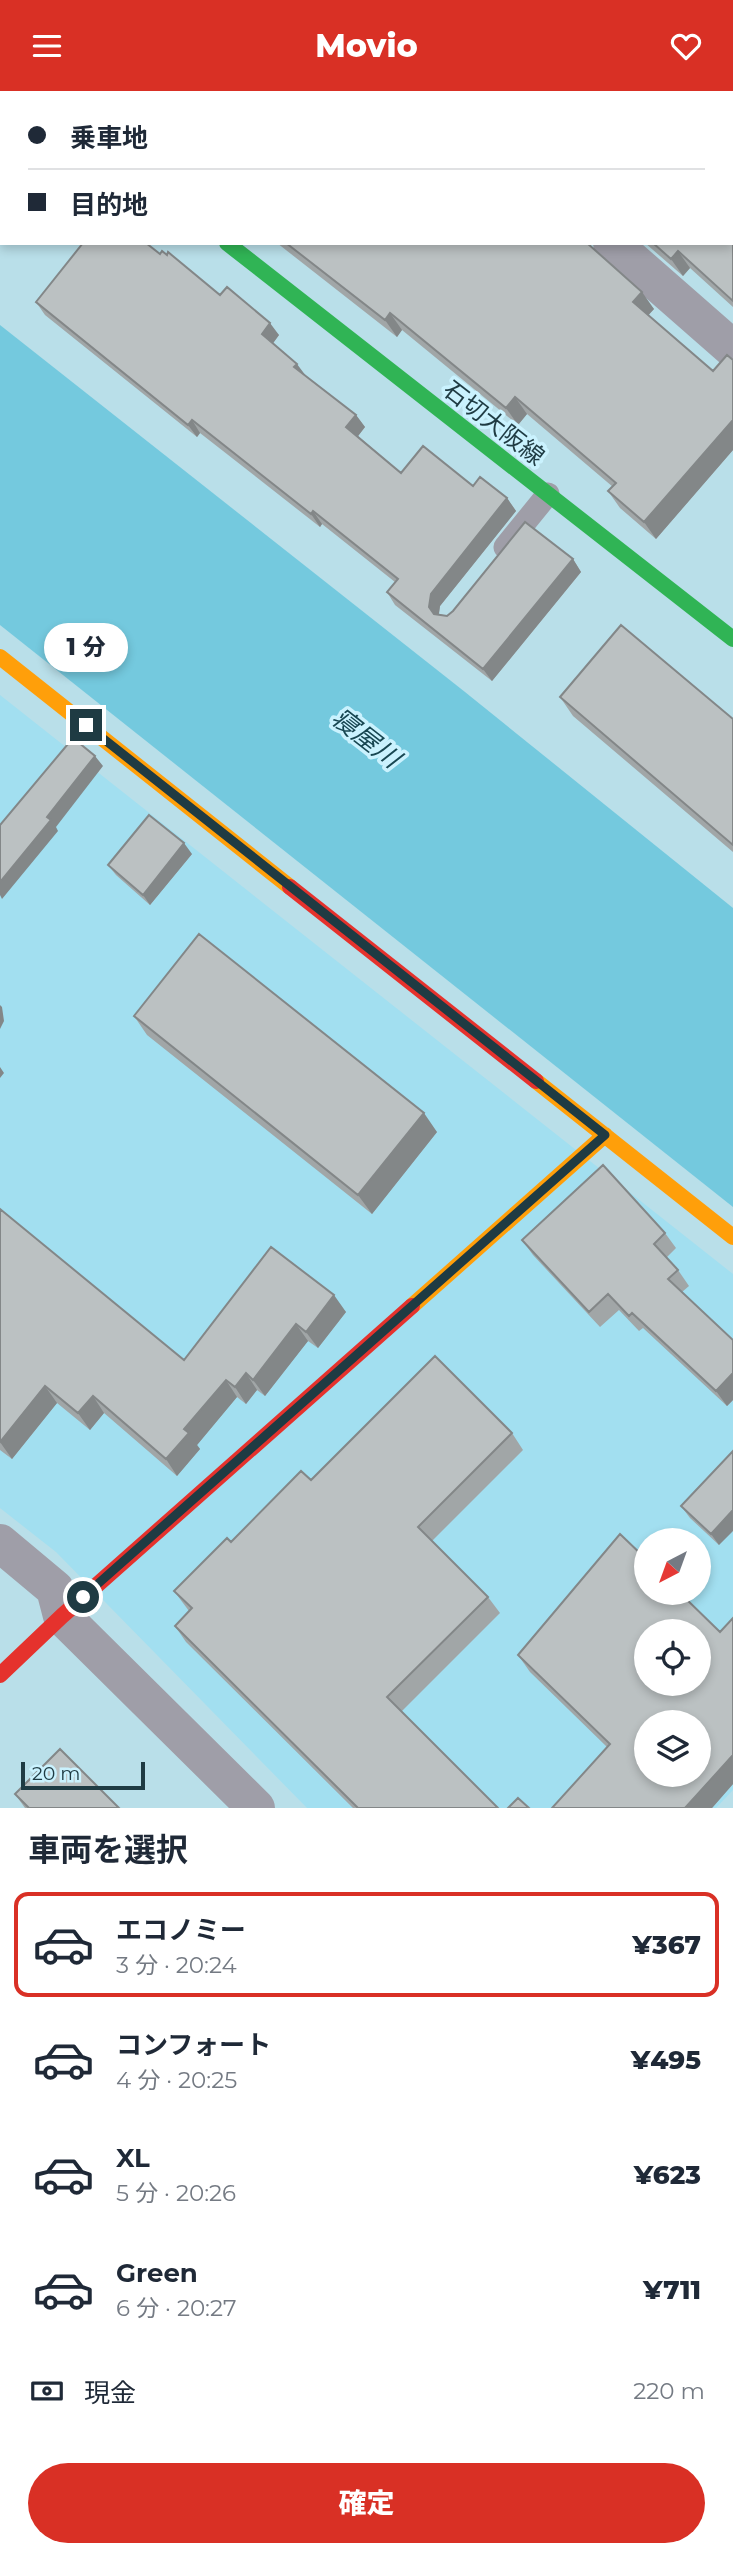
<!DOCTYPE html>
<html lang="ja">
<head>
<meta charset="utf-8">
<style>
  body { margin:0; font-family:Montserrat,"Noto Sans JP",sans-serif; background:#f2f2f3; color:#1f2937; height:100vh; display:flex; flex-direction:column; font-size:26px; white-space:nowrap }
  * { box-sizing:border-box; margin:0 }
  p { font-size:23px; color:#747a83 }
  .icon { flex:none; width:38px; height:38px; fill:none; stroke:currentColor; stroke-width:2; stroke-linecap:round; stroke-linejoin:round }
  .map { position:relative; height:1717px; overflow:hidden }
  .panel { display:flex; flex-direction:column; background:#fff; flex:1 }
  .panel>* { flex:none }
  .hud { position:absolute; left:0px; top:0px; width:733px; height:154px; box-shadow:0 4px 10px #0003; display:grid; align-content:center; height:154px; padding:0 28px; background:#fff }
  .needle { width:46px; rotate:221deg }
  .tools { position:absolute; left:634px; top:1437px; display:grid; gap:14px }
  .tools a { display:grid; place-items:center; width:77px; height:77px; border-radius:50%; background:#fff; box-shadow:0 4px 10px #0003; font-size:35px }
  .scale { position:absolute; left:21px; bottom:18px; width:124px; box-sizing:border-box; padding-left:7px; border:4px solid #1f3b43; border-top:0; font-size:19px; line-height:24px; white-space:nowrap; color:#1f3b43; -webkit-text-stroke:5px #caf2fe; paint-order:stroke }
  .end { position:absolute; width:32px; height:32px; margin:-16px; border:9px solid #1f3b43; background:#fff; box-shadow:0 0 0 4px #fff }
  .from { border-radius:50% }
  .bubble { position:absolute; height:49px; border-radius:24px; background:#fff; box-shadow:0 4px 10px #0003; font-size:23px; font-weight:800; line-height:49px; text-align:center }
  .hud b { display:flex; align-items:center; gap:24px; height:66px; font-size:26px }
  .hud b+b { border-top:2px solid #e0e1e3 }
  .hud i { width:18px; height:18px; background:#1f2937 }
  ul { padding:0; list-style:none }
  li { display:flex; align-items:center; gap:21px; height:105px; margin:0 14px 10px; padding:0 14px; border:4px solid transparent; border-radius:14px }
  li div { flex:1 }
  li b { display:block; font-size:26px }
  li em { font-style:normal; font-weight:800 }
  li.on { border-color:#d93025 }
  li>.icon { width:63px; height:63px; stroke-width:1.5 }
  h2 { padding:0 28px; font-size:32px; line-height:84px }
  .pay { display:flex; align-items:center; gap:18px; height:77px; padding:0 28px; font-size:26px }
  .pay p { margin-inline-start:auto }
  .cta { display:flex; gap:14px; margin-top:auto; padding:14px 28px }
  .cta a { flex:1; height:80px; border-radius:42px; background:#d93025; color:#fff; font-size:28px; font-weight:800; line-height:80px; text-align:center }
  header { display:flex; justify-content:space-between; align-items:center; height:91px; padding:0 28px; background:#d93025; color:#fff; font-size:32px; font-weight:800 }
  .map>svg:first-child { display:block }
</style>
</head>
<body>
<header><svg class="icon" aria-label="menu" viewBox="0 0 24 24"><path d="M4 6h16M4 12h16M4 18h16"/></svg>Movio<svg class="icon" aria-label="heart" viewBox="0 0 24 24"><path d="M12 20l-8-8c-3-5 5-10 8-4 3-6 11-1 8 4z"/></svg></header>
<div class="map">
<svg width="733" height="1717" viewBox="0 0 733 1717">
  <rect width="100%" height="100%" fill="#b9dfe9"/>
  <path fill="#a2dff0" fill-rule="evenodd" d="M0,604l733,579v516l-17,18h-409l-251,-256 -56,-44zM646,1449h52v53h-52zM646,1540h52v52h-52zM646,1631h52v53h-52z"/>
  <path fill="#74c9de" d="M0,234l465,367 268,216v299l-733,-582z"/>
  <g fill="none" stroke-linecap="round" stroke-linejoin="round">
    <path stroke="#9f9ea8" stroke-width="23" d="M505,456l43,-53"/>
    <path stroke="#9f9ea8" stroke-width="38" d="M437,0l2,2
      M357,2l2,-2
      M612,152l121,106
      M0,1452l55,46 7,27 194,192"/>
    <path stroke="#30b455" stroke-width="16" d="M227,152l506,396"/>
    <path stroke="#ff9f0a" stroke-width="16" d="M32,0l2,2
      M0,566l290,230
      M536,990l197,156
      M412,1215l193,-171"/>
    <path stroke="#e5322d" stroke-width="16" d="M290,796l246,194
      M0,1584l62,-59 350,-310"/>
  </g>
  <path fill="#a1a6a7" d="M733,0v216l-43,-39 -7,8 -38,-33h87z
    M277,152h314v5l63,61 -6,6 65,56 20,-11v90l-77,89 -36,-31 -12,-17 5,-4 -86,-73 -9,11 -116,-95 -5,7z
    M160,163l119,81 -6,8 33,33 50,39 9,12 -7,9 43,37 72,13 34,12 9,13 -76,95 -1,8 8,2 126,-57 8,13 -89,109 -97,-76 -8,-13 8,-10 -73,-58 -2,3 -120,-94 -3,4 -152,-122 -9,-13z
    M560,606l173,22v133l-160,-136z
    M192,763l-42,51 -34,-30 -8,-10z
    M134,925l303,116 -65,82 -225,-179z
    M0,1118l184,151 87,-113 75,65 -28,36 -10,-7 -43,55 -8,-6 -11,14 -9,-7 -40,48 3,4 -23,27 -73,-63 -14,17 -33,-27 -45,56 -12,-9z
    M665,1142l11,15 -10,10 12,12 11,16 -7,6 51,48v60l-6,6 -84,-78 -4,3 -20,-21 -19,17 -67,-72 -11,-15z
    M512,1342l11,17 -91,91 56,56 12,16 -99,99 97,96h-145l-167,-166 -11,-16 14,-15 -15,-20 57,-49 80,-62z
    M733,1360l-14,94 -29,-27 -9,-12z
    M733,1527v166l-21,24 -105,-61 -77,-75 -12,-17 202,-23z
    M15,1703l104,14h-94z"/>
  <path fill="#838788" d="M2,42v38l-2,2v-38z
    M678,160l12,17 -7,8 -12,-17z
    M642,201l12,17 -9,10 -12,-17z
    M390,222l12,17 -5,7 -12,-17z
    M270,232l9,12 -8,11 -9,-12z
    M297,273l9,12 -12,-9z
    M515,306l12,17 -9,11 -12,-17z
    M356,324l9,12 -10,13 -9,-13z
    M192,329l8,13 -3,4 -9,-12z
    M733,329v30l-77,89 -12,-17z
    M507,407l9,13 -76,95 -2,13 -9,-12 2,-13z
    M313,420l9,13 -2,3 -9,-13z
    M573,468l8,13 -89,109 -9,-12z
    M95,665l8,10 -47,61 2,4 -56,68 -2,-4v-13l47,-65z
    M184,752l8,11 -42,51 -7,-10z
    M0,914l2,2 2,14 -4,8z
    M0,976l4,6 -4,5z
    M424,1022l13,19 -65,82 -14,-19z
    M334,1204l12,17 -28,36 -12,-16z
    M296,1233l12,17 -43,55 -12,-16z
    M246,1282l11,17 -11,14 -11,-17z
    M733,1282v27l-6,6 -11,-15z
    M226,1289l11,17 -40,48 3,4 -23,27 -11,-17 18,-30z
    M45,1295l12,17 -45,56 -12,-17z
    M93,1305l11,17 -14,17 -12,-17z
    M733,1419v21l-14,14 -8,-11z
    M733,1664v29l-21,24h-27z"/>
  <path fill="#bbc1c2" stroke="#838788" stroke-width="2" fill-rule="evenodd" d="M218,0h75v1l-1,1h-72z
    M391,0h8l2,2h-11z
    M457,0h276v210l-55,-50 -7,8 -18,-16h79v-150h-275z
    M0,22l2,1v19l-2,2z
    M83,152h63l14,11 2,-3 5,4 1,-3 52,43 7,-8 43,36 -8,11 35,30 -3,3 62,48 -10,12 55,46 22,-27 50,40 7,-9 27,21 -76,96 -2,13 5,7 13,2 6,-5 72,-89 48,37 -90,110 -96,-77 11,-13 -85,-68 -2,3 -119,-94 -4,5 -152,-123z
    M286,152h301l55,49 -9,10 80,69 14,-16 6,5v60l-89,102 -36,-31 8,-8 -101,-86 -9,11 -116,-95 -5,7z
    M621,534l112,94v126l-173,-148z
    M73,647l22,18 -48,61 4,3 -51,62v-57z
    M149,724l35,28 -41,52 -35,-30z
    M199,843l225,179 -66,82 -224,-179z
    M603,1074l62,68 -11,11 24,26 -10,9 65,61v33l-17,18 -84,-78 -3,3 -21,-22 -19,18 -67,-72z
    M0,1118l184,151 87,-113 63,48 -28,37 -10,-8 -43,56 -7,-7 -11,14 -9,-7 -42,49 5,4 -23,26 -73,-63 -15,17 -33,-27 -45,56z
    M435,1265l77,77 -94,94 70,70 -101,100 111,111h-140l-183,-182 17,-18 -18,-17 53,-53 4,4 70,-71 10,9z
    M733,1360v59l-22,24 -30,-28z
    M620,1443l26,25v34h34l40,39 13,-14v137l-48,53h-133l58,-64 -92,-89zM646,1540h52v52h-52zM646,1631h52v53h-52z
    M60,1658l59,59h-90l-14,-14z
    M518,1707l11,10h-21z"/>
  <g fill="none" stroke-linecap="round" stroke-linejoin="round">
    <path stroke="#1f3b43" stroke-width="9" d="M83,1506l522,-462 -519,-410"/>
  </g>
  <g text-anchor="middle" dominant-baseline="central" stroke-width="7" stroke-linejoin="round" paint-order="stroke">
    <g font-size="24" fill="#1f3b43" stroke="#caf2fe">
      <text transform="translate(494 332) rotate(38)">石切大阪線</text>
    </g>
    <g font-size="26" font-style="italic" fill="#184752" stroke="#caf2fe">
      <text transform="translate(366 647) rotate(38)">寝屋川</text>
    </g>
  </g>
</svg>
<div class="tools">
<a><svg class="needle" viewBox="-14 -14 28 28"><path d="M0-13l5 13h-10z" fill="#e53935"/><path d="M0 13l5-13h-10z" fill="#747a83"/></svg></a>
<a><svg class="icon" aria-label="locate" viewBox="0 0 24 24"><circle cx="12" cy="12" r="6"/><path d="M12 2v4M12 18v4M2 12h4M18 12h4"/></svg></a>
<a><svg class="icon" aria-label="layers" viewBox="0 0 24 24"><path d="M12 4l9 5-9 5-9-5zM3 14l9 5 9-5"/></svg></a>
</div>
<div class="scale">20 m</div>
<i class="end from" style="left:83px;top:1506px"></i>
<i class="end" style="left:86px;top:634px"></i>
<div class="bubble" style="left:44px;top:532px;width:84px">1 分</div>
<div class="hud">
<b><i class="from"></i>乗車地</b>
<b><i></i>目的地</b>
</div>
</div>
<section class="panel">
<h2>車両を選択</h2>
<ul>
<li class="on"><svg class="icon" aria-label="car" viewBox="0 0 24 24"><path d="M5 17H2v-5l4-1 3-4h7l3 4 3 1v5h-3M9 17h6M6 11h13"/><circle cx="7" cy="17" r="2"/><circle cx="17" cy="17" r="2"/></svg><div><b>エコノミー</b><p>3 分 · 20:24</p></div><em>¥367</em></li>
<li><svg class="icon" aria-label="car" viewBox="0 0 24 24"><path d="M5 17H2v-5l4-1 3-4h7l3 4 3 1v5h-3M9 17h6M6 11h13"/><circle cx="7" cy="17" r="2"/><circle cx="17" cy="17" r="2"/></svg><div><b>コンフォート</b><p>4 分 · 20:25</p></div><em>¥495</em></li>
<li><svg class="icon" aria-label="car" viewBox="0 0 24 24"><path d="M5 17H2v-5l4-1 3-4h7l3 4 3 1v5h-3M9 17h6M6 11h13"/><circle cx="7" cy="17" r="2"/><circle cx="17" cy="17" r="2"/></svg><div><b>XL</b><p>5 分 · 20:26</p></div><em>¥623</em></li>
<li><svg class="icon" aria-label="car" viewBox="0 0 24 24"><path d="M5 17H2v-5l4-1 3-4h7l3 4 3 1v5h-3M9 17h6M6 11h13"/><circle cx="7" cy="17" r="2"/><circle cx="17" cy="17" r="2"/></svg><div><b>Green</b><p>6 分 · 20:27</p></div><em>¥711</em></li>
</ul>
<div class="pay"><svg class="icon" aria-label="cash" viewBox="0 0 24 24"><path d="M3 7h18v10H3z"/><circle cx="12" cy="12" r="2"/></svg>現金<p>220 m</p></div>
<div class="cta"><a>確定</a></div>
</section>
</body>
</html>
